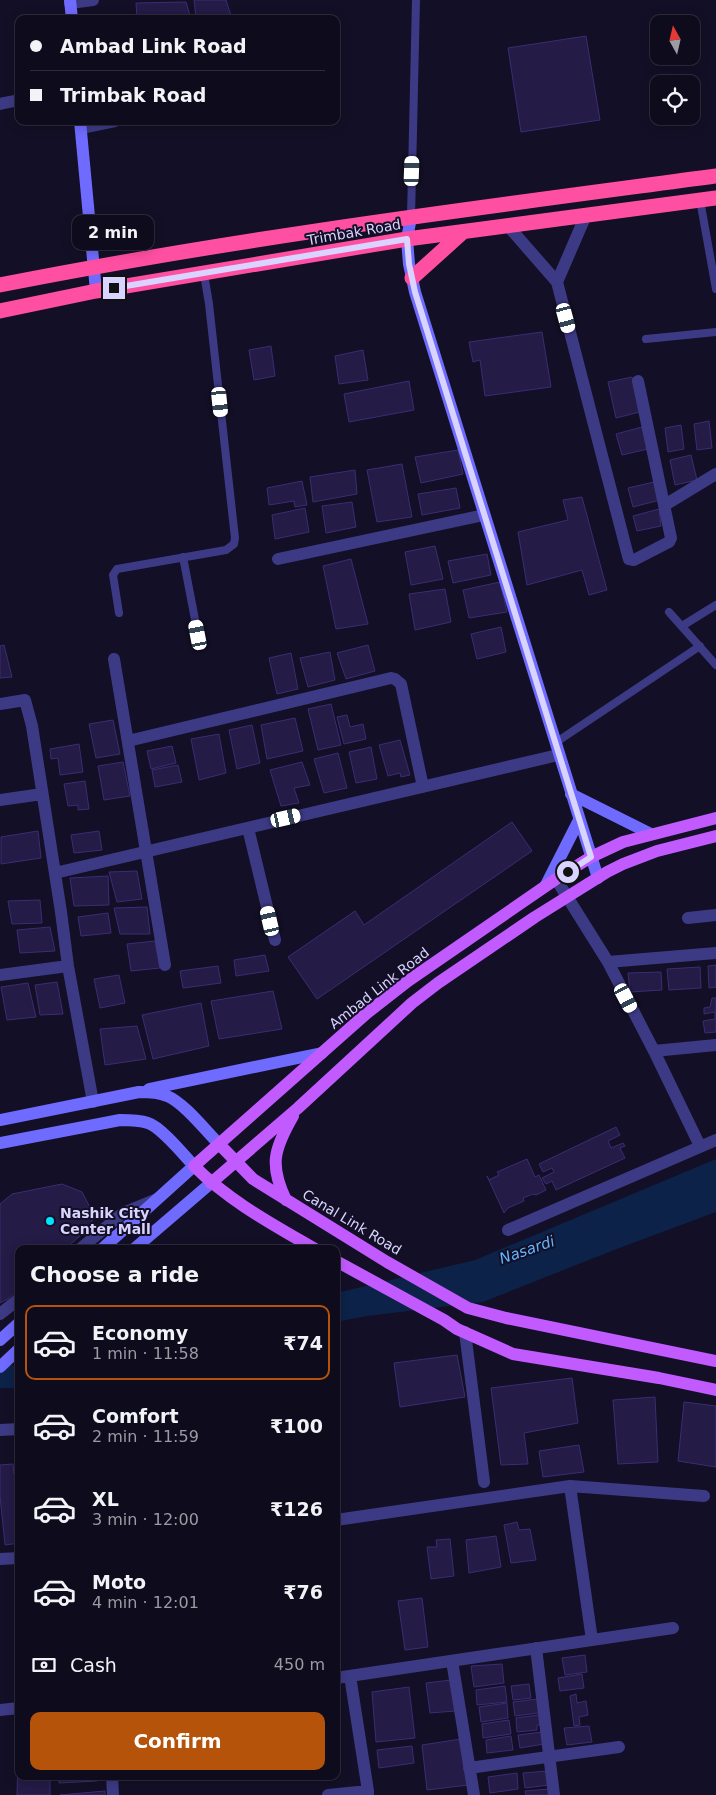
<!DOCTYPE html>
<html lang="en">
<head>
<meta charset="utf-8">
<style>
  body { margin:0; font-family:"DejaVu Sans",sans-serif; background:#171425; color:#f1f3f6; height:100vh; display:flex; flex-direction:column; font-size:19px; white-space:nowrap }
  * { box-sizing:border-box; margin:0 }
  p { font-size:16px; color:#9b9ba3 }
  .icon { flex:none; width:28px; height:28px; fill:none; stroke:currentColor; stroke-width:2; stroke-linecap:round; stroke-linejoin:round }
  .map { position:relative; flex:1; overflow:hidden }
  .side { position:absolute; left:15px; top:1245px; width:325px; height:535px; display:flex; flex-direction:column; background:#0e0b1c; border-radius:10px; box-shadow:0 2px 12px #0003,0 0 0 1px #2e2b3b }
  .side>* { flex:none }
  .hud { position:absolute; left:15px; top:15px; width:325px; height:110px; border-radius:10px; box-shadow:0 2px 12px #0003,0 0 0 1px #2e2b3b; display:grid; align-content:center; height:110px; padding:0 15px; background:#0e0b1c }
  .needle { width:32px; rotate:352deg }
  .fabs { position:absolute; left:650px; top:15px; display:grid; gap:10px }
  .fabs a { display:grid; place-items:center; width:50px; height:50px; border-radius:10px; background:#0e0b1c; box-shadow:0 2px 12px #0003,0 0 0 1px #2e2b3b; font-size:25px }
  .end { position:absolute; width:22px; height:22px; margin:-11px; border:6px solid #d9d4ff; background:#111; box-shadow:0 0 0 2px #111 }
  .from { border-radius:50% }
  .bubble { position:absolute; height:35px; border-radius:10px; background:#0e0b1c; box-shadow:0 2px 12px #0003,0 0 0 1px #2e2b3b; font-size:16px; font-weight:700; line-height:35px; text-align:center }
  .car { position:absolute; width:15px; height:30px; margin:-15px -8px; border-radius:6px; box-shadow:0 0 4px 1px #0007; background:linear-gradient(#fff 24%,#345 0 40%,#fff 0 76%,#345 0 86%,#fff 0) }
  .hud b { display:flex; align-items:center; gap:18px; height:48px; font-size:19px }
  .hud b+b { border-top:1px solid #2e2b3b }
  .hud i { width:12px; height:12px; background:#f1f3f6 }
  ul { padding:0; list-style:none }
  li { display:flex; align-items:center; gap:15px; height:75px; margin:0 10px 8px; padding:0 5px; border:2px solid transparent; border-radius:10px }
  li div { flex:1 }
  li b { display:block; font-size:19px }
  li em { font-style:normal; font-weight:700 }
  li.current { border-color:#b45309 }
  li>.icon { width:45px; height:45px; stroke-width:1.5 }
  h2 { padding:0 15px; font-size:22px; line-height:60px }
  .pay { display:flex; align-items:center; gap:12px; height:55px; padding:0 15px; font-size:19px }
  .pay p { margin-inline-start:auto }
  .primary-button { display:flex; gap:10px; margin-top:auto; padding:10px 15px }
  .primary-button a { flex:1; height:58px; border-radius:10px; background:#b45309; color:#fff; font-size:20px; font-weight:700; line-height:58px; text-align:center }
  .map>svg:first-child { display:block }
</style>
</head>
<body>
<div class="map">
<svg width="716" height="1795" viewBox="0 0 716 1795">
  <rect width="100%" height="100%" fill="#130f26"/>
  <path fill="#0c2248" d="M716,1159v53l-102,38 -131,52 -116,14 -31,6v-29l139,-33z
    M19,1365v23h-19v-22z"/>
  <path fill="#241b47" stroke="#3b2d73" d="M194,0h32l6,19h-36z
    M186,2l5,17h-54l-1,-16z
    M586,36l14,84 -79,12 -13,-84z
    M542,332l9,55 -66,9 -5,-36 -7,2 -4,-20z
    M271,346l4,30 -21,4 -5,-30z
    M363,350l5,30 -29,4 -4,-28z
    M632,377l8,35 -24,6 -8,-36z
    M409,381l5,29 -65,12 -5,-28z
    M709,421l3,27 -15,2 -3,-26z
    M681,425l3,24 -16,3 -3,-24z
    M642,427l6,22 -26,6 -6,-21z
    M458,450l5,24 -42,9 -6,-26z
    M691,455l6,25 -22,5 -5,-25z
    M402,464l10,53 -35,5 -10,-52z
    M355,470l2,24 -44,8 -3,-25z
    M302,481l5,24 -12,2 -1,-6 -25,4 -2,-17z
    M654,482l6,18 -27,7 -5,-19z
    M456,488l4,20 -38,7 -4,-21z
    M582,497l25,93 -18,5 -7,-25 -55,15 -9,-53 50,-12 -5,-20z
    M352,502l4,25 -30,6 -4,-27z
    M305,508l4,24 -34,7 -3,-24z
    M659,509l2,17 -24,5 -4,-15z
    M435,546l8,33 -32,6 -6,-33z
    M487,554l4,21 -38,8 -5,-22z
    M351,559l17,65 -32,5 -13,-63z
    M500,582l7,30 -38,6 -6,-28z
    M445,589l6,33 -36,8 -6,-36z
    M501,627l5,25 -29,7 -6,-25z
    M4,645l8,32 -12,1v-32z
    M368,645l7,26 -29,8 -9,-26z
    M330,652l5,28 -27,7 -8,-29z
    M291,653l7,36 -21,5 -8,-36z
    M331,704l10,41 -23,5 -10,-41z
    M347,715l3,12 13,-3 3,15 -22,5 -7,-27z
    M295,718l8,33 -36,8 -6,-34z
    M113,720l7,34 -24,4 -7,-34z
    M252,725l8,38 -23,6 -8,-39z
    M219,734l7,39 -27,7 -8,-41z
    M400,740l10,35 -9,2 -1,-4 -12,3 -9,-31z
    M79,744l4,28 -23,3 -2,-17 -7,1 -1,-10z
    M172,746l4,17 -25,6 -4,-18z
    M371,747l6,32 -21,4 -7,-31z
    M338,753l9,35 -23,5 -10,-34z
    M123,762l7,34 -26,4 -6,-34z
    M302,762l8,23 -16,3 5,15 -18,3 -11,-36z
    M178,765l4,17 -27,5 -3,-17z
    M85,781l4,28 -11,1v-5l-10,1 -4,-22z
    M512,822l20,29 -215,148 -29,-42 67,-46 9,14z
    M38,831l3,27 -40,6v-27z
    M99,831l3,19 -28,3 -3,-18z
    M137,871l5,28 -25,3 -8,-30z
    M108,876l1,29 -35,1 -4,-28z
    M40,900l2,23 -30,1 -4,-23z
    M147,907l3,27h-30l-6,-26z
    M108,913l3,20 -30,3 -3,-19z
    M50,927l5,24 -35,2 -3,-23z
    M155,941l5,27 -29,3 -4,-27z
    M265,955l4,16 -33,5 -2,-16z
    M716,965v22l-7,1 -1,-22z
    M218,966l3,17 -38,5 -3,-17z
    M700,967l1,21 -32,2 -2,-21z
    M661,972l1,18 -32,2 -2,-19z
    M119,975l6,28 -25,5 -6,-29z
    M57,982l6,32 -23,1 -5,-30z
    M28,983l8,34 -29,3 -6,-33z
    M273,991l9,38 -63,10 -8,-38z
    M712,998h4v34l-11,1 -2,-12 12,-2v-7l-11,2v-6l6,-1z
    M201,1003l8,43 -56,13 -11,-44z
    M137,1026l9,33 -41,6 -5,-36z
    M616,1127l4,8 -12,6 3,7 12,-5 2,3 -5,2 5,10 -69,32 -4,-9 -6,3 -4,-6 12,-6 -2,-4 -9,4 -4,-8z
    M527,1159l8,18 4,-2 7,15 -10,5 -3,-1 -10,4 1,3 -16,7 -4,5 -17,-37 2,4 10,-5 -2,-3z
    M62,1184l20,8 13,25 -15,19 -15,13h-46v40l-11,10 -8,4v-99l12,-10z
    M457,1355l8,42 -65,10 -6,-44z
    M572,1378l6,45 -54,10 4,31 -27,1 -10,-77z
    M655,1397l3,65 -40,2 -5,-64z
    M684,1402l32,4v61l-38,-6z
    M579,1445l5,27 -41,5 -4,-26z
    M13,1464l1,10 5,-1v70l-14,2 -5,-49v-31z
    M517,1522l2,8 11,-1 6,31 -25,3 -7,-38z
    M496,1536l5,31 -32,6 -3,-33z
    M450,1539l4,37 -23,3 -4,-32h10l-1,-7z
    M422,1598l6,49 -23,3 -7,-49z
    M585,1655l2,17 -22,3 -3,-17z
    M502,1664l2,19 -30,4 -3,-21z
    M582,1674l2,14 -24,3 -2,-13z
    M451,1680l4,31 -25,2 -4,-30z
    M529,1684l2,14 -18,2 -2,-14z
    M505,1686l2,16 -30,3 -1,-15z
    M409,1687l6,51 -39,4 -4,-50z
    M576,1694l1,9 9,-2 2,14 -9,2 1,8 -6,1 -4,-30z
    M537,1699l2,14 -24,3 -2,-14z
    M507,1703l1,15 -27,4 -2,-15z
    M539,1715l1,10h-3v5l-20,2 -1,-14z
    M509,1720l2,14 -28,4 -1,-14z
    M589,1726l3,16 -25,3 -3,-17z
    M542,1732l2,12 -24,4 -2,-13z
    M511,1736l2,14 -26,3 -1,-13z
    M461,1739l7,46 -41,5 -5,-45z
    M412,1746l2,17 -35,5 -2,-18z
    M18,1762l1,14h31v19h-33z
    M547,1771l2,14 -24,3 -2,-15z
    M517,1773l1,16 -28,4 -2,-16z
    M59,1776h38v5l-38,2z
    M549,1789l1,6h-24l-1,-4z
    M105,1791v4h-45z"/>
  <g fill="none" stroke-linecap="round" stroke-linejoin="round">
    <path stroke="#3d3a85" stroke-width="8" d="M700,200l16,89
      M411,217l5,-217
      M646,339l70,-7
      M183,557l15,78
      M669,612l47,53
      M119,613l-6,-38 4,-6 109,-19 8,-6 1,-6 -26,-234 -5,-30
      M682,626l34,-21
      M555,743l145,-97"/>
    <path stroke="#3d3a85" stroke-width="12" d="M70,3l23,-3
      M0,104l19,-4
      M81,128l34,-7
      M508,226l49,56 71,274 1,3 5,1 35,-18 2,-4 -33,-157
      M557,282l29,-67
      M665,505l51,-31
      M278,559l206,-44
      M114,659l51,306
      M0,704l25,-4 7,26 29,186 7,54 25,136
      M128,741l263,-63 4,1 6,5 22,103
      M0,800l42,-6
      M248,828l27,112
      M55,873l503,-118
      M556,879l52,83 46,89 46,95
      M688,918l28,-3
      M608,962l108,-9
      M0,975l68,-9
      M654,1051l62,-6
      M508,1230l208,-90
      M80,1249l43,-36 34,-14
      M0,1314l19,-15
      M465,1332l19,150
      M0,1430l19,-1
      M570,1486l22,154
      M336,1520l234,-34 134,10
      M0,1559l19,-1
      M536,1648l18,147
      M452,1661l22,134
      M350,1676l18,115
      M336,1678l337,-50
      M0,1710l19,-2
      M469,1768l150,-21
      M112,1776l1,19
      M328,1795l40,-4v4"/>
    <path stroke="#6f6bff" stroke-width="12" d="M70,0l2,19
      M80,121l16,170
      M411,217l-4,22 2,25 6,28 183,586
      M571,794l80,40
      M546,885l33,-65
      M149,1089l173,-36
      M0,1120l139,-28c9,0 19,0 28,4 16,6 39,35 52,48
      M0,1143l120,-23c9,0 19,0 28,3 13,4 36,32 46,43l-92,83
      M134,1249l77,-66
      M0,1340l19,-17
      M0,1367l19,-18"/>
    <path stroke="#c25bff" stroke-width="12" d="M219,1144l34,35 134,83 81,46 38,10 210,43
      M211,1183l87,-75 114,-105 26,-20 97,-66 72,-45 16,-8 34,-13 59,-15
      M286,1200c-17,-35 -12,-51 7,-84
      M315,1249c-43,-25 -86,-48 -121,-83l173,-153 41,-32 148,-102 35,-22 32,-15 93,-24
      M336,1261l108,59 13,9 56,25 146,24 57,12"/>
    <path stroke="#ff4fa3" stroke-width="15" d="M412,278l51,-46
      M0,285c237,-47 477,-77 716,-109
      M0,311l96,-20 311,-52 309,-41"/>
  </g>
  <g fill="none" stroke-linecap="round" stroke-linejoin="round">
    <path stroke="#d9d4ff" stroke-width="6" d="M114,288l293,-49 2,25 6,28 176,565 -23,15"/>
  </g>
  <circle fill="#00e5ff" stroke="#130f26" stroke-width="2" cx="50" cy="1221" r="5"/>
  <g text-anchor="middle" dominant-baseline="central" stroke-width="4" stroke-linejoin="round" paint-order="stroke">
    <g font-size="14" fill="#d9d4ff" stroke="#130f26">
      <text transform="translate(354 232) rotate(-10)">Trimbak Road</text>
      <text transform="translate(379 988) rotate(-38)">Ambad Link Road</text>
      <text transform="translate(352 1222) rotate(31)">Canal Link Road</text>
    </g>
    <g font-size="14" font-weight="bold" fill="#d9d4ff" stroke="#130f26" text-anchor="start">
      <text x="60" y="1213">Nashik City<tspan x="60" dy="16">Center Mall</tspan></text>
    </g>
    <g font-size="15" font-style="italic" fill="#62b6ff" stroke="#130f26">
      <text transform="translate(527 1250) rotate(-19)">Nasardi</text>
    </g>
  </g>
</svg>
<div class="fabs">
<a><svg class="needle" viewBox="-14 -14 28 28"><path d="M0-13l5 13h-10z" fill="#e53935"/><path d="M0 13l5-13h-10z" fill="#9b9ba3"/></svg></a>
<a><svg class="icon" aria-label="locate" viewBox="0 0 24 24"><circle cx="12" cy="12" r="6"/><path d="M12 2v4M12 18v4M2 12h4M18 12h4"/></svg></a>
</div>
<i class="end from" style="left:568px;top:872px"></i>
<i class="end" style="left:114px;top:288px"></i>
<div class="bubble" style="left:72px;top:215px;width:82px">2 min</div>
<i class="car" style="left:412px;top:171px;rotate:2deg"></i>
<i class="car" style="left:566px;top:318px;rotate:165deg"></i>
<i class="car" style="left:220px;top:402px;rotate:174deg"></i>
<i class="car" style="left:198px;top:635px;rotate:349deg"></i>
<i class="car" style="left:286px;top:818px;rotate:77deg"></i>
<i class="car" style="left:270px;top:921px;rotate:347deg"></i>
<i class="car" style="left:626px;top:998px;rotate:152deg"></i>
<div class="hud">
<b><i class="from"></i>Ambad Link Road</b>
<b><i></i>Trimbak Road</b>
</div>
<section class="side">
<h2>Choose a ride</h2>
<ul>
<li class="current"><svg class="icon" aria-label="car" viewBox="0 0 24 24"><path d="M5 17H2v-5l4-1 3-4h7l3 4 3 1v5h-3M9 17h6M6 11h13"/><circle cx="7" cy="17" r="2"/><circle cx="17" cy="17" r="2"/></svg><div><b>Economy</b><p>1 min · 11:58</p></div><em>₹74</em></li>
<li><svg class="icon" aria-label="car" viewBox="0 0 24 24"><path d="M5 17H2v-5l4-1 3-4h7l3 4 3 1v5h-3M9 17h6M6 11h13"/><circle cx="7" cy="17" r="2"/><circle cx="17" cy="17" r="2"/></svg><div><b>Comfort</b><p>2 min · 11:59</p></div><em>₹100</em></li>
<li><svg class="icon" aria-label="car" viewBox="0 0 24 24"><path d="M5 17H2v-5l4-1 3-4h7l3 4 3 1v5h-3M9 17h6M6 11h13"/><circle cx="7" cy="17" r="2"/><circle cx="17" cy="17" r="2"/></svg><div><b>XL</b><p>3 min · 12:00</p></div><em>₹126</em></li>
<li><svg class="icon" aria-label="car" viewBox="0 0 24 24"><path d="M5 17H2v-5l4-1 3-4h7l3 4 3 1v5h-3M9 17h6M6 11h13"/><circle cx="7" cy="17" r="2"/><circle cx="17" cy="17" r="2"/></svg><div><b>Moto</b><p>4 min · 12:01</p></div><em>₹76</em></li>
</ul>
<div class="pay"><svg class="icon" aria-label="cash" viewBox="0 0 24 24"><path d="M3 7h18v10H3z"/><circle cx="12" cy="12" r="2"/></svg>Cash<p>450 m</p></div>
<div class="primary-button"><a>Confirm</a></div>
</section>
</div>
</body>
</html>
